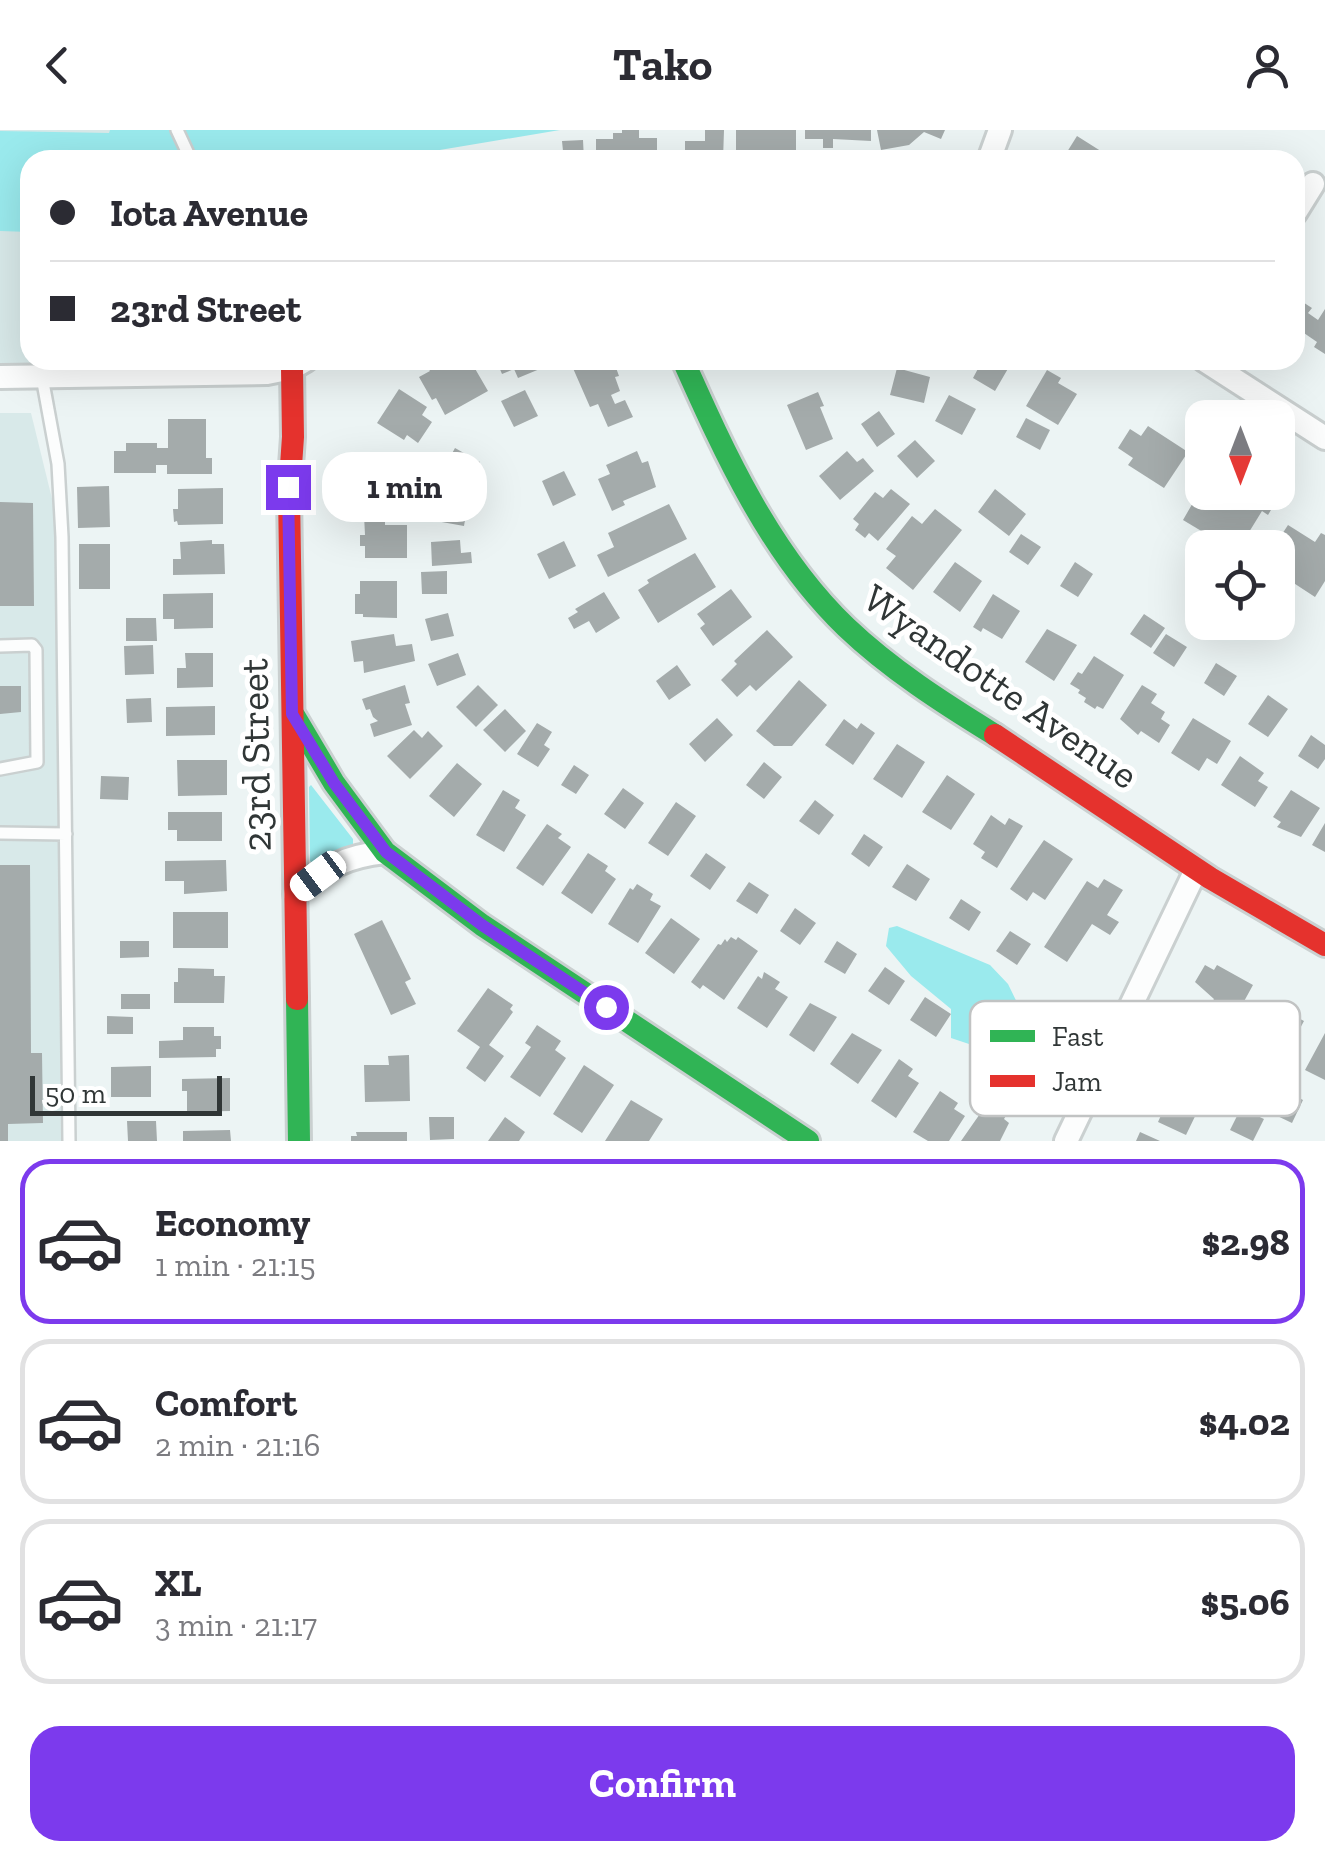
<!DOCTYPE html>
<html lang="en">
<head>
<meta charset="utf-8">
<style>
  body { margin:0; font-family:"Zilla Slab",serif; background:#f7f7f7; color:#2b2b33; height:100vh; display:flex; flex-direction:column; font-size:38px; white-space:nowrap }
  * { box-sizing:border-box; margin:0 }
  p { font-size:32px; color:#7c7c81 }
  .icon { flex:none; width:55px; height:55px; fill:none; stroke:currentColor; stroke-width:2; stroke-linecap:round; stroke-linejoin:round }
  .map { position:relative; height:1011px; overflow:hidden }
  .sheet { display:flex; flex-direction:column; background:#fff; flex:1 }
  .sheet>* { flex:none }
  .guide { position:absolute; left:20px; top:20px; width:1285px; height:220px; border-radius:30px; box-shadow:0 10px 40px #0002; display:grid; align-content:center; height:220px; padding:0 30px; background:#fff }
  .needle { width:65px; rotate:180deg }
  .controls { position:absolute; left:1185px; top:270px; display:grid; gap:20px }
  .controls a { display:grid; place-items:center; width:110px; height:110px; border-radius:20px; background:#fff; box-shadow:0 10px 40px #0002; font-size:50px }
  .scale { position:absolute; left:30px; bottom:25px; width:192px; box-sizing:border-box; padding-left:10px; border:5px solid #303636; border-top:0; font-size:28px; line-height:35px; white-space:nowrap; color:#303636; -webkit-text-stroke:8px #fff; paint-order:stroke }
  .end { position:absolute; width:45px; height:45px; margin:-22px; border:12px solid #7c3aed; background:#fff; box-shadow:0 0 0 5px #fff }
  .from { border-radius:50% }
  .bubble { position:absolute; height:70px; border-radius:30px; background:#fff; box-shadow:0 10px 40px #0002; font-size:32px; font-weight:700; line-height:70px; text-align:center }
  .car { position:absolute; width:30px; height:60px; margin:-30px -15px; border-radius:12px; box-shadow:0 0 8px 2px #0007; background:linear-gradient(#fff 24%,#345 0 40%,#fff 0 76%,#345 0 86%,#fff 0) }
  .guide b { display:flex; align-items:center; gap:35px; height:95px; font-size:38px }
  .guide b+b { border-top:2px solid #e1e1e2 }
  .guide i { width:25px; height:25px; background:#2b2b33 }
  ul { padding:18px 0 0; list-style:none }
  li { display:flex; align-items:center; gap:30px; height:165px; margin:0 20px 15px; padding:0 10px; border:5px solid #e1e1e2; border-radius:30px }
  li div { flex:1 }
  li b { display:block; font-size:38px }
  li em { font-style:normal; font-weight:700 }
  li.current { border-color:#7c3aed }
  li>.icon { width:90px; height:90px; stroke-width:1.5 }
  .button { display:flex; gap:20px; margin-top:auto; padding:20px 30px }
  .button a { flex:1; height:115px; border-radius:30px; background:#7c3aed; color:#fff; font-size:40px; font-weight:700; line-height:115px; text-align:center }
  header { display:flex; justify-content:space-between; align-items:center; height:130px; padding:0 30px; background:#fff; font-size:45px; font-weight:700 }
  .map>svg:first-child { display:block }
</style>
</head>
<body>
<header><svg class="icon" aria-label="back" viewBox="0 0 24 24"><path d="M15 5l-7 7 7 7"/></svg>Tako<svg class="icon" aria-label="person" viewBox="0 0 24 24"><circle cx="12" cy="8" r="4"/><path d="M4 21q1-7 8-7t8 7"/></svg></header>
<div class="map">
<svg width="1325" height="1011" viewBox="0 0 1325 1011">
  <rect width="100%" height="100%" fill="#ecf4f4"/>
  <path fill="#d8e9e9" d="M0,0h236l-206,30v200h262v8l-292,9z
    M0,283h31l24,98 6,630h-61z"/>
  <path fill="#9aeaed" d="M110,0h450l-156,26 -69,-1 -10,5h-295v72l-30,-1v-100l109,2z
    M311,655l42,54v5l-39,20 -4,-3 -1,-74z
    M897,796l93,39 18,19 17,35 -1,15 -6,10 -16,11 -51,-17v-29l-40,-33 -25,-30 3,-18z"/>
  <path fill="#a4abab" d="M622,0h17v8h18v22h-61v-21h17v-6h9z
    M705,0h19l-1,30h-38v-19h20z
    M736,0h60v30h-60z
    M805,0h66v11l-38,-2v9h-10v-9h-18z
    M877,0h68l-4,9 -17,-7 -15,13 -28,5z
    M1077,6l38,24h-53z
    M583,10l1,20h-38v-8l17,-1 -1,-10z
    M1295,167l17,11 -4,5 10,7 7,-11v45l-11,-7 3,-5 -16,-11 -3,5 -3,-2z
    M440,230h30l18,31 -43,24 -9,-17 -4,2 -13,-23 11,-6 -3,-4z
    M496,230h48l3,6 -29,12 -4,-9 -12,5z
    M585,230h23l3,7 4,-2 4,11 -4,1 5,14 -9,4 4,9 10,-4 8,17 -25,10 -10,-23 -8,3 -18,-41z
    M976,230h37l-18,31 -22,-13 8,-15z
    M897,238l33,9 -6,26 -34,-8z
    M1047,240l14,8 -3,5 19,11 -19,31 -32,-19z
    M399,259l28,18 -5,8 10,7 -14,21 -11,-8 -3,5 -27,-17z
    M525,260l13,26 -24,11 -13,-26z
    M818,262l6,14 -4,1 13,32 -27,11 -19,-45z
    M949,265l27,14 -14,26 -27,-14z
    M879,281l16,23 -18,13 -16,-23z
    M1026,288l24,12 -10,20 -24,-13z
    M168,289h38v39h6v16h-45v-9h-11v8h-42v-22h12v-8h31v5h11z
    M1148,296l40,26 -24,36 -36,-23 5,-7 -15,-10 12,-19 11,7z
    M915,310l20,21 -18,17 -20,-22z
    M455,318l25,14 -12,22 -25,-14z
    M637,321l5,12 6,-2 8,26 -33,14 2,4 -13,6 -14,-32 12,-5 -4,-9z
    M847,321l10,11 6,-4 11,13 -34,29 -21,-24z
    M375,326l22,4 -2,10 12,2 -2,11 10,2 -3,18 -45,-6 1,-2 -5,-1 2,-12 5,1z
    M564,341l12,24 -23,11 -11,-25z
    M109,356l1,41 -32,1 -1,-41z
    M1202,357v5h51l21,13 -6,10 -6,-4 -16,26 -9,-5 -9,15 -45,-27z
    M223,358v36l-45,1 -1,-4 -3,1 -1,-13h5v-20z
    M891,359l19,15 -32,37 -9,-8 -4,5 -10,-8 4,-6 -6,-5 22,-27 8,6z
    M995,359l31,25 -17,22 -31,-24z
    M440,367l28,5 -4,24 -28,-5z
    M0,372l33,1 1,103h-34z
    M669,374l18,35 -79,38 -11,-22 17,-8 -6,-14z
    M935,379l27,21 -49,60 -27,-22 10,-12 -10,-7 26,-33 10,8z
    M364,385h21v10h22v33h-42v-12h-5v-11h5z
    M1288,395l27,17 6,-9 4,2v46l-10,16 -26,-17 4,-4 -15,-10v-18h-5z
    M1021,404l20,13 -13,18 -19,-13z
    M212,410v4h12l1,30 -52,1v-16h8l-1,-17z
    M460,410l1,13 10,-1 1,11 -40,3 -1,-24z
    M564,411l12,25 -27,13 -12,-25z
    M79,414h31v45h-31z
    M695,423l21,34 -58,36 -20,-33 11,-7 -2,-3z
    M955,432l27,19 -22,31 -27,-20z
    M1075,432l18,12 -15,23 -18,-11z
    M447,441v23h-25l-1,-22z
    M360,451h37v37l-34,-1v-3h-8v-20h5z
    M731,459l21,28 -39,29 -13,-18 5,-4 -8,-10z
    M604,462l16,26 -24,15 -7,-12 -15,8 -6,-11 10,-6 -3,-3z
    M213,463v35l-39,1v-10h-11v-25z
    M993,464l27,17 -18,28 -19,-11 -2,4 -8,-5z
    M448,483l6,23 -23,5 -6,-22z
    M1144,484l21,14 -14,20 -21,-14z
    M126,488h30l1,23h-31z
    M1047,499l30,16 -23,36 -29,-19z
    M767,500l26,27 -37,34 -6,-6 -13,12 -16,-17 16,-16 -3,-3z
    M394,504l2,12 16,-2 3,17 -51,12 -1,-12 -9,1 -3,-21z
    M1166,504l21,13 -13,20 -21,-14z
    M153,515l1,29 -29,1 -1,-29z
    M185,523h28v34l-36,1v-20h9z
    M458,523l8,22 -29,11 -9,-22z
    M1094,526l30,19 -21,34 -6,-3 -2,3 -11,-7 2,-4 -8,-5 2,-3 -10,-6 8,-12 4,2z
    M1216,533l21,13 -13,20 -20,-13z
    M677,535l14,20 -22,15 -13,-19z
    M799,550l28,25 -35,41h-18l-18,-15z
    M405,555l5,18 -5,1 7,21 -38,12 -4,-13 8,-3 -5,-4 -3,-8 -4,1 -4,-11z
    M478,555l20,20 -22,22 -20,-20z
    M1142,555l15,9 -6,9 14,9 -4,7 9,6 -11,18 -18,-12 -3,4 -18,-16z
    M0,556h21v26l-21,2z
    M1268,565l20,14 -20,28 -20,-13z
    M151,568l1,24 -25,1 -1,-24z
    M215,576v29l-49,1v-29z
    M505,579l21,22 -21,21 -22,-22z
    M717,588l16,17 -28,27 -16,-18z
    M1193,588l38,23 -14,23 -10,-6 -8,13 -28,-18z
    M844,589l13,10 4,-6 14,10 -22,32 -28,-20z
    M537,593l15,9 -8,13 6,4 -12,18 -21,-13z
    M414,600l8,8 6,-7 15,15 -33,33 -23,-23z
    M1311,605l14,10v14l-7,10 -20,-13z
    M897,614l28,18 -23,36 -29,-19z
    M1240,626l24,17 -6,8 10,6 -13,20 -34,-22z
    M177,630h50v35l-49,1z
    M764,632l18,15 -18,22 -18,-14z
    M457,633l25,21 -28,33 -25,-21z
    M574,635l15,10 -13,19 -15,-9z
    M947,645l28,19 -24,36 -29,-18z
    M101,646l28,1 -1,23 -28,-1z
    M623,658l21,15 -19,26 -21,-15z
    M503,660l17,10 -5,8 11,7 -22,37 -28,-17z
    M1291,660l29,18 -19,29 -24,-10 4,-5 -8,-5z
    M815,670l19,15 -15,20 -20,-14z
    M676,672l20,14 -28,40 -20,-13z
    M168,682h54v29h-45v-11h-9z
    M991,685l14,10 4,-7 14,8 -26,42 -16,-10 4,-6 -12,-8z
    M1325,693v29l-13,-7z
    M547,694l15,10 -4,4 13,9 -28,39 -27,-18z
    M864,704l19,13 -14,20 -18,-13z
    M1044,710l29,19 -28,41 -12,-8 -6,9 -17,-12z
    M588,723l20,13 -3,5 11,8 -24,35 -31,-21z
    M706,723l20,14 -16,23 -20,-14z
    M226,730l1,31 -43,3v-13h-19v-20z
    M907,734l23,15 -14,22 -24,-14z
    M0,735h30l1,188h11l1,70 -35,1v17h-8z
    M1104,749l19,11 -16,25 12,7 -9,13 -18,-11 -25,38 -23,-15 43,-66 11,7z
    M749,752l20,13 -12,19 -21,-13z
    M637,754l16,10 -3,6 11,6 -23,37 -30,-19 22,-36 3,2z
    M961,769l20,13 -12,19 -20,-13z
    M795,778l21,15 -16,22 -20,-14z
    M173,782h55v36h-55z
    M671,788l29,21 -26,35 -29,-21z
    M382,790l29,59 -6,3 11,22 -25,11 -37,-81z
    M1010,801l21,13 -14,21 -21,-14z
    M731,807l5,3 2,-3 20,14 -34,49 -21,-15 -3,4 -9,-7 27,-38 3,1 4,-6 2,3z
    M120,811h29v16l-29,1z
    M837,811l20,13 -12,20 -21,-12z
    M1205,835l9,5 3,-5 36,20 -28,51 -25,-14 14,-23 -19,-17z
    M885,837l20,14 -16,24 -21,-14z
    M178,838l36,1v7h11l-1,27h-50v-21h4z
    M764,842l16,10 -5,7 13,8 -21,31 -30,-20 21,-32 4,3z
    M488,858l25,17 -3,4 3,3 -24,33 15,11 -19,26 -19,-14 14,-21 -23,-16z
    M121,864h29v15h-29z
    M925,867l26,17 -15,23 -26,-17z
    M1264,870l40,21 -22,41 -27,-14 6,-11 -14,-7z
    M810,873l27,14 -23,35 -25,-17z
    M984,879l22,16 -15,22 -22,-15z
    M107,886l26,1v17h-26z
    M537,895l24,16 -6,9 11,8 -26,39 -30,-20 21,-30 -6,-4z
    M183,897h31v9h7v13h-5v8l-57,1v-17l24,-1z
    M852,903l30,17 -24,34 -28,-20z
    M1325,903v47l-20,-10z
    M409,925l1,46 -45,1 -1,-37h25l-1,-9z
    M899,929l14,10 -5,7 11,7 -23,35 -25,-17z
    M584,935l30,20 -32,48 -29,-19z
    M151,936v31h-40v-30z
    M1001,940l30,20 -19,27 -5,-3 -3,5 5,4 -9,18h-39l30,-43 -6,-4z
    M230,948v33l-43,1v-21h-5v-12z
    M1176,952l18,8 -4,10 11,4 -15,31 -28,-13z
    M1278,957l25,13 -11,23 -25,-12z
    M940,961l18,12 -4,6 11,7 -16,25h-21l-15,-9z
    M631,970l32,19 -14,22h-44z
    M1241,978l23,11 -11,22 -23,-11z
    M429,987h25v22l-24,1z
    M505,987l20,15 -6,9h-31z
    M127,991h29l1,20h-29z
    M230,1000l1,11h-48v-10z
    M356,1002h51v9h-56v-5h6z
    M1140,1002l20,9h-24z"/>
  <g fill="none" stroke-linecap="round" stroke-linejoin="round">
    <defs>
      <path id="lane" d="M177,0l14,30
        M42,247l16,87 4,73 7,604
        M0,516l32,-1 4,5 1,112 -37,7
        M0,703l66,1"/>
      <path id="street" d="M989,30l11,-30
        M1295,83l18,-29
        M1204,230l121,78
        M0,247l267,-4 25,-5 14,-8
        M295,764c35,-27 46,-37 90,-42
        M1066,1011l130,-271"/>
      <path id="fast" d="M683,230c42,94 87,194 163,267 44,42 97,76 149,108
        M295,587l39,66 51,69 97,73 326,216
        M297,869l2,142"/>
      <path id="jam" d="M292,238l1,69 -4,57 8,505
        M995,605l215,143 115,67"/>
    </defs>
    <use href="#lane" stroke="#cad0d0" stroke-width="16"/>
    <use href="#street" stroke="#cad0d0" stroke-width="28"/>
    <use href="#fast" stroke="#cad0d0" stroke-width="28"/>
    <use href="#jam" stroke="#cad0d0" stroke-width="28"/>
    <use href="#lane" stroke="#fcfdfd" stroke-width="11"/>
    <use href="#street" stroke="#fcfdfd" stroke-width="22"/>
    <use href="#fast" stroke="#30b455" stroke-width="22"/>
    <use href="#jam" stroke="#e5322d" stroke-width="22"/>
  </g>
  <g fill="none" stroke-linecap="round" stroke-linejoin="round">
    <path stroke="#7c3aed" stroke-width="12" d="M288,357l4,227 42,69 52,69 96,73 124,82"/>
  </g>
  <g text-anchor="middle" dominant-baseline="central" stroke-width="10" stroke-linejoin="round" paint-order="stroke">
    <g font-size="40" fill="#303636" stroke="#fff">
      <text transform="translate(1001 556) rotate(35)">Wyandotte Avenue</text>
      <text transform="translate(255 625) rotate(-91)">23rd Street</text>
    </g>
  </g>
  <rect x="970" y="871" width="330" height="115" rx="15" fill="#fff" stroke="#c1c3c3" stroke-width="2.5"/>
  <rect x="990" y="900" width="45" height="12" fill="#30b455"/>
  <rect x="990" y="945" width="45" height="12" fill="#e5322d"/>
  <g font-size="28" fill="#303636">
    <text x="1052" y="916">Fast</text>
    <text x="1052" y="961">Jam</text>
  </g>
</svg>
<div class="controls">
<a><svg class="needle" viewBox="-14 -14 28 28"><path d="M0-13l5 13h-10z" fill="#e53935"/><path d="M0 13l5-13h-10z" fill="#7c7c81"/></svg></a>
<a><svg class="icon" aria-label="locate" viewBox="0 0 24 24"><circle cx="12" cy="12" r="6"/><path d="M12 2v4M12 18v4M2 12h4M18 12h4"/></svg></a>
</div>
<div class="scale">50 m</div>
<i class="end from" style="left:606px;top:877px"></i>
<i class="end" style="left:288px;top:357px"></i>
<div class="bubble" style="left:322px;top:322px;width:165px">1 min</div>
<i class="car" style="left:318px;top:746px;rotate:233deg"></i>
<div class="guide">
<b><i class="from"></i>Iota Avenue</b>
<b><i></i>23rd Street</b>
</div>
</div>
<section class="sheet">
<ul>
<li class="current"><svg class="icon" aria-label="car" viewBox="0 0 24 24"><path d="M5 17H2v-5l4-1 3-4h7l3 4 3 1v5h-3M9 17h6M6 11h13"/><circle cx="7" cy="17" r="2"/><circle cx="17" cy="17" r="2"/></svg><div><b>Economy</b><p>1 min · 21:15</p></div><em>$2.98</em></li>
<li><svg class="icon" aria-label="car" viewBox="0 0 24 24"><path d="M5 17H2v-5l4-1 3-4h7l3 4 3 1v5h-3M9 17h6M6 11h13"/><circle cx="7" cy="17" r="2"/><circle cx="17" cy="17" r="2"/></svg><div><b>Comfort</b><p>2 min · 21:16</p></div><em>$4.02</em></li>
<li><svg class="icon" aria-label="car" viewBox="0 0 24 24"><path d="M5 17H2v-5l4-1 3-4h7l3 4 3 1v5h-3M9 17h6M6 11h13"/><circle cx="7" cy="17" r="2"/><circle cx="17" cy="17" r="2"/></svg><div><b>XL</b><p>3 min · 21:17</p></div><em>$5.06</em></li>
</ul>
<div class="button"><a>Confirm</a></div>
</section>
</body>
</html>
